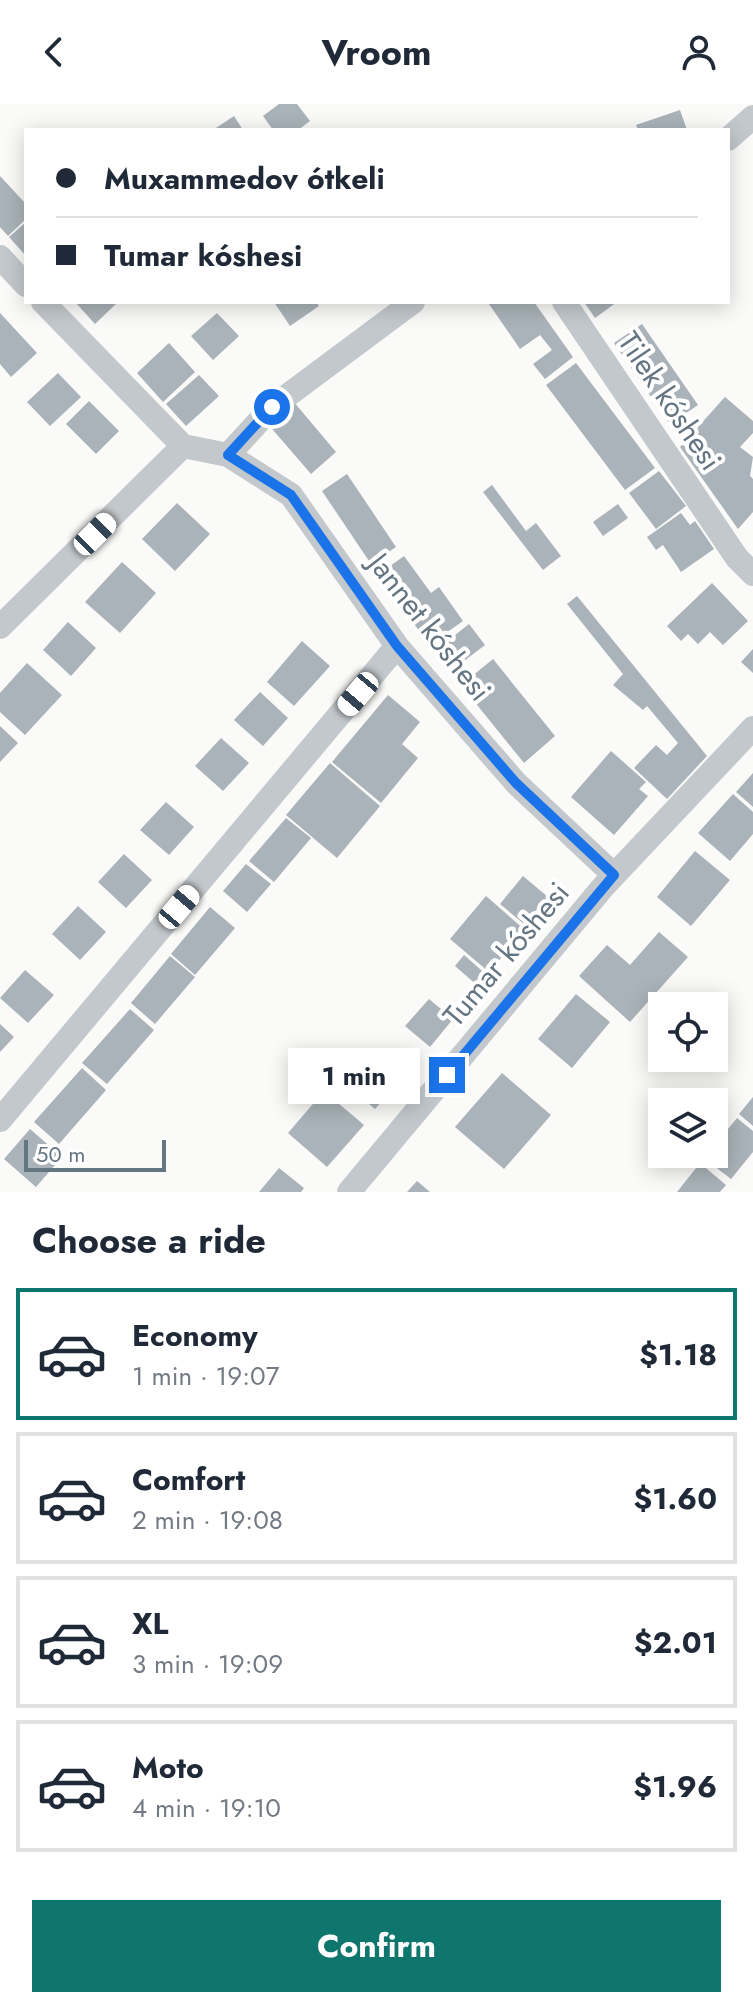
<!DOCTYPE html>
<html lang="en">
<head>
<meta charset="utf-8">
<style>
  body { margin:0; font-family:Jost,sans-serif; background:#f6f6f7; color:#1f2937; height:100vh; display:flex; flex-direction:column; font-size:30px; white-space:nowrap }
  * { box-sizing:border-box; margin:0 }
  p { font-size:26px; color:#747a83 }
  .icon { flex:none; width:44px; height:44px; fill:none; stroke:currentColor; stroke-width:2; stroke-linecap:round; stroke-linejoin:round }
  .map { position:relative; height:1088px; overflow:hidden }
  .side { display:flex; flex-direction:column; background:#fff; flex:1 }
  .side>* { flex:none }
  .top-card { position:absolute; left:24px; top:24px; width:706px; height:176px; border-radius:0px; box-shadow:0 4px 20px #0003; display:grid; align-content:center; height:176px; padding:0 32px; background:#fff }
  .controls { position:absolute; left:648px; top:888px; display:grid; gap:16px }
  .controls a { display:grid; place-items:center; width:80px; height:80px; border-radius:0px; background:#fff; box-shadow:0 4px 20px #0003; font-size:40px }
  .scale { position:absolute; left:24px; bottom:20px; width:142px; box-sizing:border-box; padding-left:8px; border:4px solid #657683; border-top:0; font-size:22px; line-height:28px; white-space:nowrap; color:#657683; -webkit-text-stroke:6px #fff; paint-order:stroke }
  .end { position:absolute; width:36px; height:36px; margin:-18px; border:10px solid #1a73e8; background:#fff; box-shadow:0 0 0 4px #fff }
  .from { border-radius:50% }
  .bubble { position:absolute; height:56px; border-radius:0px; background:#fff; box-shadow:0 4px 20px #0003; font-size:26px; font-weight:700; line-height:56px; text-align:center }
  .car { position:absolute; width:24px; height:48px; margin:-24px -12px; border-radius:10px; box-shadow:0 0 6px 2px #0007; background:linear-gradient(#fff 24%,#345 0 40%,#fff 0 76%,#345 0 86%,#fff 0) }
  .top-card b { display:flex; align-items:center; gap:28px; height:76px; font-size:30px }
  .top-card b+b { border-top:2px solid #e0e1e3 }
  .top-card i { width:20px; height:20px; background:#1f2937 }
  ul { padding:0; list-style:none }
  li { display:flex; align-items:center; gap:24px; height:132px; margin:0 16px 12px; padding:0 16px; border:4px solid #e0e1e3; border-radius:0px }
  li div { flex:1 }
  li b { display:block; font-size:30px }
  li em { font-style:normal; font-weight:700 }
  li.current { border-color:#0f766e }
  li>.icon { width:72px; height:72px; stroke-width:1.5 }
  h2 { padding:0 32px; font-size:36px; line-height:96px }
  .button { display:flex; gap:16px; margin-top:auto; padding:16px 32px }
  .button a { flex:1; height:92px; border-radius:0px; background:#0f766e; color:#fff; font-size:32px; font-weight:700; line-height:92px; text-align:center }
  header { display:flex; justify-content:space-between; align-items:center; height:104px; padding:0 32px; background:#fff; font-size:36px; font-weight:700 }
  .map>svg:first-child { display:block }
</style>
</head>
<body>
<header><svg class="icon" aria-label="back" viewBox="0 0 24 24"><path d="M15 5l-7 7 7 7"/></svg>Vroom<svg class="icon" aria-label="person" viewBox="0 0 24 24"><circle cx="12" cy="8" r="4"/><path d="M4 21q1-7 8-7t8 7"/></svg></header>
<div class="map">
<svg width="753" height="1088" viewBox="0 0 753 1088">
  <rect width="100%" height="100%" fill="#fafaf8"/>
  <path fill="#aab3b9" d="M279,0h18l13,17 -12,9h-25l-10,-14z
    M680,6l7,20h-49l-2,-5z
    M234,12l9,14h-30z
    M0,72l26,28v15l-18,17 -8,-9z
    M26,118v34l-17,-19z
    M75,198h43l-23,22z
    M274,198h42l3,4 -29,20z
    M492,198h42l39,55 -28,22 -12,-15 19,-14 -12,-15 -20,14 -31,-45z
    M584,198h33l-22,16z
    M0,209l37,40 -26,24 -11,-13z
    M217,209l22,23 -26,24 -22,-24z
    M642,220l56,81 -28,19 -56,-81z
    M169,239l26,29 -32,30 -26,-29z
    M576,259l79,105 -30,22 -79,-105z
    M58,269l23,24 -31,29 -23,-24z
    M199,271l20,21 -33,30 -20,-22z
    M725,293l28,24v12l-13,14 13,10 -3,19 3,3v33l-15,17 -58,-82z
    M89,297l30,30 -23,23 -30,-30z
    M293,297l43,51 -25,22 -44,-51z
    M659,367l27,35 -30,23 -27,-36z
    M347,370l49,73 -25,17 -49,-73z
    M492,381l34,46 10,-8 25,33 -18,14 -60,-78z
    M177,399l33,31 -35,37 -33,-32z
    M618,400l10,14 -25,18 -10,-14z
    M681,409l9,12 5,-4 19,28 -33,23 -18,-27 -7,5 -9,-13z
    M404,452l27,37 8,-6 24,34 -34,24 -50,-71z
    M122,458l34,31 -36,40 -35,-31z
    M712,479l36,38 -25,24 -13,-13 -12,12 -10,-10 -7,7 -14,-15z
    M577,492l130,160 -40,43 -33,-31 22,-23 11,10 11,-12 -31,-37 -4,4 -30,-25 10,-11 -56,-70z
    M68,518l28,26 -25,28 -28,-26z
    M469,520l16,21 -34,26 -16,-20z
    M302,537l28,25 -36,40 -27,-24z
    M753,545v24l-12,-11z
    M493,555l62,77 -31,27 -63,-78z
    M27,559l35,32 -37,40 -25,-23v-19z
    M260,588l28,26 -25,28 -29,-26z
    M388,591l32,27 -18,22 16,14 -37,45 -49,-41z
    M0,622l18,17 -18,19z
    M221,634l28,25 -26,28 -28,-25z
    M611,647l35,31 -7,7 9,7 -34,39 -43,-38z
    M330,659l50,43 -43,52 -51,-43z
    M753,669v34l-17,-15z
    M733,690l20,18v22l-23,27 -32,-28z
    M166,698l28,25 -25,28 -29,-25z
    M286,714l25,20 -37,44 -25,-21z
    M695,747l35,29 -39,46 -34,-29z
    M124,750l28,26 -26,28 -28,-26z
    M246,760l25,20 -24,28 -24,-21z
    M523,772l25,21 -24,27 -24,-20z
    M486,792l39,34 -36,42 -39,-33z
    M78,802l28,26 -26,28 -28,-26z
    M210,803l25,21 -40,47 -24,-21z
    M659,828l29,25 -58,65 -51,-46 28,-31 23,20z
    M464,851l24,21 -9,11 -24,-21z
    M170,852l25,21 -40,47 -24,-21z
    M25,866l29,25 -26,28 -28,-25z
    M576,890l34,28 -38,46 -34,-29z
    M429,895l24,20 -23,28 -25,-21z
    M130,905l24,21 -47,54 -25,-21z
    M0,920l14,13 -14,15z
    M392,948l19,17 -36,40 -26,-22 25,-28 6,6z
    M82,964l24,22 -47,54 -25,-22z
    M502,969l49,42 -47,54 -49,-42z
    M324,987l40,34 -37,42 -39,-34z
    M753,993v29l-14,-12z
    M737,1014l16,13v21l-22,27 -27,-21 10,-4v-8z
    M30,1025l32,28 -26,30 -32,-28z
    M700,1059l26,22 -6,7h-43z
    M279,1064l25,20 -3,4h-42z
    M417,1077l13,11h-23z"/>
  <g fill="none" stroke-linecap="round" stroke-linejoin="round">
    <path stroke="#c3c8cc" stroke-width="24" d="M728,35l25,-22
      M0,153l26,28
      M43,198l140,144
      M564,198l173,256 16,16
      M183,342l45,9 63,40 106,151 119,137 98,92
      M228,351l44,-48 141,-105
      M0,523l183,-181
      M0,1016l397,-474
      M349,1088l254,-305 150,-159"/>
  </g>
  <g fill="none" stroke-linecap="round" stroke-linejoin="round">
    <path stroke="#1a73e8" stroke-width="10" d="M272,303l-44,48 63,40 106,151 119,137 98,92 -167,200"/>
  </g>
  <g text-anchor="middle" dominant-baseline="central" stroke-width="8" stroke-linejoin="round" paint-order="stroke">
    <g font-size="30" fill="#657683" stroke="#fff">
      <text transform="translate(670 297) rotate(56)">Tilek kóshesi</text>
      <text transform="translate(430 523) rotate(52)">Jannet kóshesi</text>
      <text transform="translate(506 850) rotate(-50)">Tumar kóshesi</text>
    </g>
  </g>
</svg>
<div class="controls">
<a><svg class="icon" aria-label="locate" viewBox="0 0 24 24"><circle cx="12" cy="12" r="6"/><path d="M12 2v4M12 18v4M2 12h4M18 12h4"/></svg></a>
<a><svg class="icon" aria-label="layers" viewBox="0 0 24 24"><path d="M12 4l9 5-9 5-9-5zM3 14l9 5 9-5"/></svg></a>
</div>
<div class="scale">50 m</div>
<i class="end from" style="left:272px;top:303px"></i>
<i class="end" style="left:447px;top:971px"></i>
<div class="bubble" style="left:288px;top:944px;width:132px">1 min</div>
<i class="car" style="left:95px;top:430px;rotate:45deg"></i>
<i class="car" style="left:358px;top:590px;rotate:220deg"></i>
<i class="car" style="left:179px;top:803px;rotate:40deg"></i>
<div class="top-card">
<b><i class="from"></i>Muxammedov ótkeli</b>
<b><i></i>Tumar kóshesi</b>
</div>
</div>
<section class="side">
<h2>Choose a ride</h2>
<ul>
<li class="current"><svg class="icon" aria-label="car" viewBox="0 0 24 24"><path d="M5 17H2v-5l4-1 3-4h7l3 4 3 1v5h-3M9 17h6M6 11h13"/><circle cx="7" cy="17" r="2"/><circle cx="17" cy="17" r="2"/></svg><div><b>Economy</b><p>1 min · 19:07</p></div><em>$1.18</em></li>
<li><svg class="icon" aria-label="car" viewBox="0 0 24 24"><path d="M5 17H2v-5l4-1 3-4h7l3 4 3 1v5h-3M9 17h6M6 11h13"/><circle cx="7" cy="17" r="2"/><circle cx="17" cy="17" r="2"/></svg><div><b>Comfort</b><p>2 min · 19:08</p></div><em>$1.60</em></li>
<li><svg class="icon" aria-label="car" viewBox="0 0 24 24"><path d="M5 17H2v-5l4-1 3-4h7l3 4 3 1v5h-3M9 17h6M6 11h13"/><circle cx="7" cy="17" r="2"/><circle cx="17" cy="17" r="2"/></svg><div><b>XL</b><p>3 min · 19:09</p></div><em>$2.01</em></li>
<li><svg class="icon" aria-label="car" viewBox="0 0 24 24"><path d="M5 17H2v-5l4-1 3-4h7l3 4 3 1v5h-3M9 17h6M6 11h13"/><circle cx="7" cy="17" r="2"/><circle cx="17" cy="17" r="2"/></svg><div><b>Moto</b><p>4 min · 19:10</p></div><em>$1.96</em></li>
</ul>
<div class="button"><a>Confirm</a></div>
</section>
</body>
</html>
